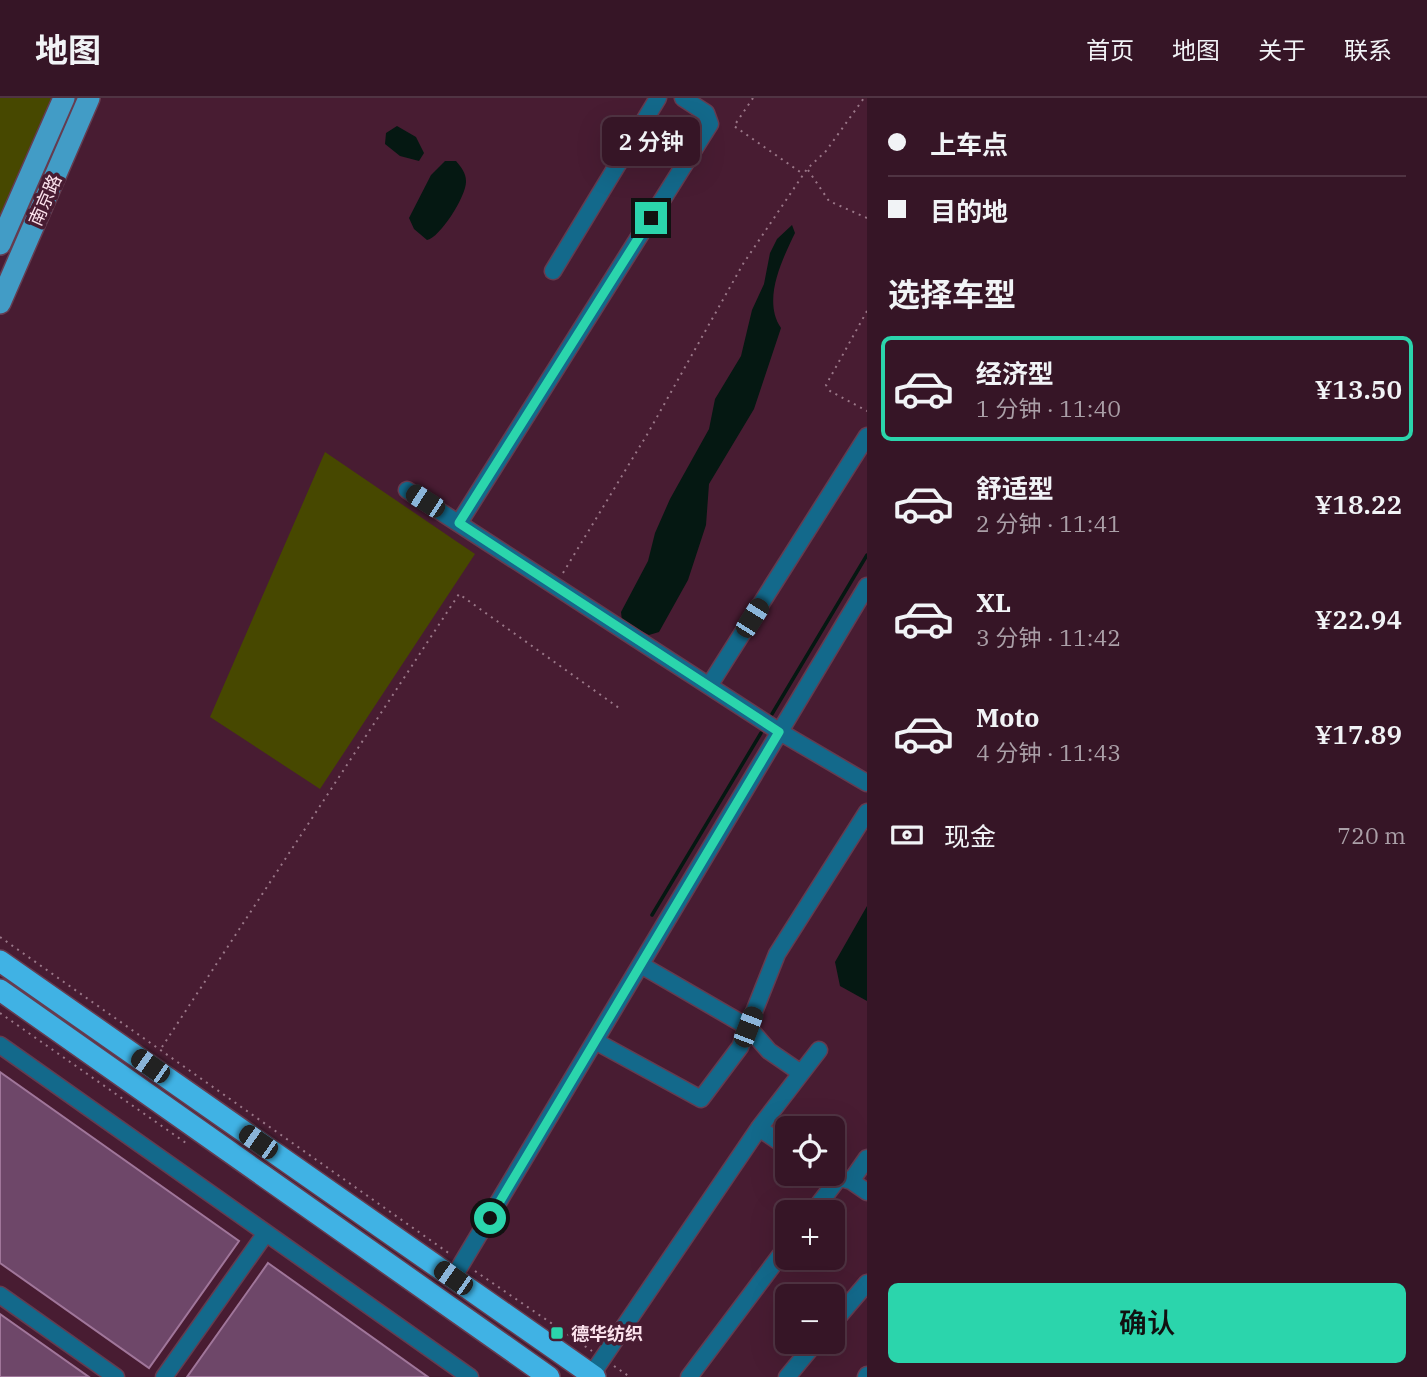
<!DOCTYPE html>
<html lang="zh">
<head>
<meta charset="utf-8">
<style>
  body { margin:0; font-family:"IBM Plex Serif","Noto Sans SC",serif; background:#412232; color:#f1f3f6; height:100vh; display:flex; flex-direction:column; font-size:26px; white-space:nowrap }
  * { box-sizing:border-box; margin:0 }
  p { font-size:23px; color:#aa9fa7 }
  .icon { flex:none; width:38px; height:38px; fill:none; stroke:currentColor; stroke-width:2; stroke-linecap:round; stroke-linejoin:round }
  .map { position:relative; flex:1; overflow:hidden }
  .panel { display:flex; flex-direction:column; background:#361526; width:560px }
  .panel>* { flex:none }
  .hud { display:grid; align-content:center; height:154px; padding:0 21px; background:#361526 }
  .tools { position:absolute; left:775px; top:1018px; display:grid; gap:14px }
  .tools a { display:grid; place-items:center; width:70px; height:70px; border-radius:10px; background:#361526; box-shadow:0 7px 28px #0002,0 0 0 2px #503443; font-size:35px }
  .end { position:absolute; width:32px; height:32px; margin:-16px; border:9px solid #2bd5ac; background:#111; box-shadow:0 0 0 4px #111 }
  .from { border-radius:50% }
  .bubble { position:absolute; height:49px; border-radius:10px; background:#361526; box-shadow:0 7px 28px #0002,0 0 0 2px #503443; font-size:23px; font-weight:600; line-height:49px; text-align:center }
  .car { position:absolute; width:21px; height:42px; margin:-21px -10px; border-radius:9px; box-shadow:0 0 5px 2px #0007; background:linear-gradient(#222 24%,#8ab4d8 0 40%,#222 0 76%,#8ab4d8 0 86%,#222 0) }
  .hud b { display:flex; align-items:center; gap:24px; height:66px; font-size:26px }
  .hud b+b { border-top:2px solid #503443 }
  .hud i { width:18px; height:18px; background:#f1f3f6 }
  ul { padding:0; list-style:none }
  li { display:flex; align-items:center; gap:21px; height:105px; margin:0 14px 10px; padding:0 7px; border:4px solid transparent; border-radius:10px }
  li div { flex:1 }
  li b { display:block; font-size:26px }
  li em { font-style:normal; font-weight:600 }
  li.current { border-color:#2bd5ac }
  li>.icon { width:63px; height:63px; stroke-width:1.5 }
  h2 { padding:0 21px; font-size:32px; line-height:84px }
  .pay { display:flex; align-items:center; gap:18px; height:77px; padding:0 21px; font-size:26px }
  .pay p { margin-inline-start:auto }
  .button { display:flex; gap:14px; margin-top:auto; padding:14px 21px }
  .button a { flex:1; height:80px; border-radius:10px; background:#2bd5ac; color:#111; font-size:28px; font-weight:600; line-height:80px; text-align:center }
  header { display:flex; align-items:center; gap:42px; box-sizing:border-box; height:98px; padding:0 35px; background:#361526; border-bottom:2px solid #503443 }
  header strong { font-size:33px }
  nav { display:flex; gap:38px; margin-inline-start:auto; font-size:24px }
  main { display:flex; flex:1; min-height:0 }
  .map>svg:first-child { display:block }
</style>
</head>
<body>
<header>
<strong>地图</strong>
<nav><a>首页</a><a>地图</a><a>关于</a><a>联系</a></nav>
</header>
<main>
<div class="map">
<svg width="867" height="1279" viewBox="0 0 867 1279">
  <rect width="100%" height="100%" fill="#481c32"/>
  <path fill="#474800" d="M0,0h53l-53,121z
    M325,354l150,102 -155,235 -110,-72z"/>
  <path fill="#051812" d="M397,28l19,11 8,16 -5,8 -19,-5 -15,-12 1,-11z
    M445,63h11c5,6 10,12 10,20 1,14 -26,57 -39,59l-13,-11 -5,-11 22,-43z
    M792,127l3,8c-13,27 -33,67 -14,95l-27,81 -45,75 -3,41 -18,55 -29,52 -10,3 -27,-14 -1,-9 27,-51 7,-28 15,-34 39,-70 6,-30 26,-43 11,-46 12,-26 6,-31 7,-14z
    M867,808v95l-27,-15 -5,-24z"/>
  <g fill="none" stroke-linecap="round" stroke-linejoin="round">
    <path stroke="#051812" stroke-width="3.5" d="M772,616l95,-159
      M652,817l109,-182"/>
  </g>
  <path fill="#6e4769" stroke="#a0769a" stroke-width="2" d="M0,974l239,169 -90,127 -149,-105z
    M268,1165l160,114h-241z
    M0,1216l89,63h-89z"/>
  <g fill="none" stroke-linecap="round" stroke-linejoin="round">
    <defs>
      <path id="minor" d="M553,173l105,-173
        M407,392l373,242 87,51
        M459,425l251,-399 -4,-11 -23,-15
        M709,588l158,-250
        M641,867l107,62 21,24 32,22
        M595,943l106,58 39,-52 37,-93 90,-142
        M0,947l470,332
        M759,1030l29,20
        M827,1076l24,7 16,11
        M851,1083l16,-23
        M812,1115l26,-34
        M453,1180l414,-692
        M0,1197l116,82
        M833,1225l34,-40
        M592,1276l167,-246 60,-78
        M164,1279l102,-144
        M689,1279l99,-132
        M787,1279l29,-35
        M866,1279l1,-2"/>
      <path id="major" d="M0,146l64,-146
        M0,205l89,-205"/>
      <path id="highway" d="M0,863l595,416
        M0,892l549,387"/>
    </defs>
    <use href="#minor" stroke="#653c50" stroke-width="19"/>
    <use href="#major" stroke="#653c50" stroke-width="24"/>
    <use href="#highway" stroke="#653c50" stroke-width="24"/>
    <path stroke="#9a7788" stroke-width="2" stroke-dasharray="2 5" stroke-linecap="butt" d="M753,0l-19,28 69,48
      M808,72l21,31 38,17
      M867,213l-41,74 4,6 37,20
      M563,475l85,-140 95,-169 64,-95 19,-18 38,-53
      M0,839l450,317
      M0,915l186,130
      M162,949l297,-453 160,114
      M475,1173l117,80
      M614,1268l16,11"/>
    <use href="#minor" stroke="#13698b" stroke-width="16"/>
    <use href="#major" stroke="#429cc6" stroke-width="21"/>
    <use href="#highway" stroke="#40b2e4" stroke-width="21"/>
  </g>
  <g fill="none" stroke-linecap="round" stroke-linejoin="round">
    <path stroke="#2bd5ac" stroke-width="9" d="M490,1120l289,-486 -320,-209 192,-305"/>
  </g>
  <rect fill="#2bd5ac" stroke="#481c32" stroke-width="2.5" x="550" y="1228" width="14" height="14" rx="3.5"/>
  <g text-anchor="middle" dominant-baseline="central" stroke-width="7" stroke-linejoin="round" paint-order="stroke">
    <g font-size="18" fill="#fce3ed" stroke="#481c32">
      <text transform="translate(45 102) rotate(-66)">南京路</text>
    </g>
    <g font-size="18" font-weight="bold" fill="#fce3ed" stroke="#481c32" text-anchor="start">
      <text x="571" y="1235">德华纺织</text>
    </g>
  </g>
</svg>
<div class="tools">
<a><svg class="icon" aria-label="locate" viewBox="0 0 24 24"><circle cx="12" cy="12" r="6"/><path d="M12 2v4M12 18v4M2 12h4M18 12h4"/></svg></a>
<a>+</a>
<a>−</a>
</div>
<i class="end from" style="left:490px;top:1120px"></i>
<i class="end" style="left:651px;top:120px"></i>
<div class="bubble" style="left:602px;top:19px;width:98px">2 分钟</div>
<i class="car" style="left:425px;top:403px;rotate:303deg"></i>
<i class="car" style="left:752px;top:520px;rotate:32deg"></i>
<i class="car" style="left:748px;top:929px;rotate:21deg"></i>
<i class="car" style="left:150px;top:968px;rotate:305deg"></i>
<i class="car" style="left:258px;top:1044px;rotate:305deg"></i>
<i class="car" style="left:453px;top:1180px;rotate:305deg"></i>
</div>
<section class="panel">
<div class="hud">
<b><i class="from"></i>上车点</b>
<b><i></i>目的地</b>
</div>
<h2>选择车型</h2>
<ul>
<li class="current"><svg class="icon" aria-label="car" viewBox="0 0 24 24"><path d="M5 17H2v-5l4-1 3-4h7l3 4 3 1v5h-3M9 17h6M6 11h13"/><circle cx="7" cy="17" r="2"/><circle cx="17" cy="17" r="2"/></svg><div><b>经济型</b><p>1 分钟 · 11:40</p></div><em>¥13.50</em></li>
<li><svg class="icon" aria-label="car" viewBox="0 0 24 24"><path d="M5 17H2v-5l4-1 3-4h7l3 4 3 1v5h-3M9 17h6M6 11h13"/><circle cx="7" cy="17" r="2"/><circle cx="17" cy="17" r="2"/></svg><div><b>舒适型</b><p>2 分钟 · 11:41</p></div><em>¥18.22</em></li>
<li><svg class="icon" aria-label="car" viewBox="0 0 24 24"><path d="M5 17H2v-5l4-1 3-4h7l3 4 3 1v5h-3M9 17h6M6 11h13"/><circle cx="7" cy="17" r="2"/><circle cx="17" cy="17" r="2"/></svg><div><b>XL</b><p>3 分钟 · 11:42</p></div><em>¥22.94</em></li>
<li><svg class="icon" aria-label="car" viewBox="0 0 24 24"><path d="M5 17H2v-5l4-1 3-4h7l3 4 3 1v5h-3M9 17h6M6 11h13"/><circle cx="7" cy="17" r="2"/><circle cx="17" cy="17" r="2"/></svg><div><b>Moto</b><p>4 分钟 · 11:43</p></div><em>¥17.89</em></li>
</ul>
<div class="pay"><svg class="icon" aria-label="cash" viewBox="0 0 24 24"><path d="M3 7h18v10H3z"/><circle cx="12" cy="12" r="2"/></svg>现金<p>720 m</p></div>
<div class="button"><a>确认</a></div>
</section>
</main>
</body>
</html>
